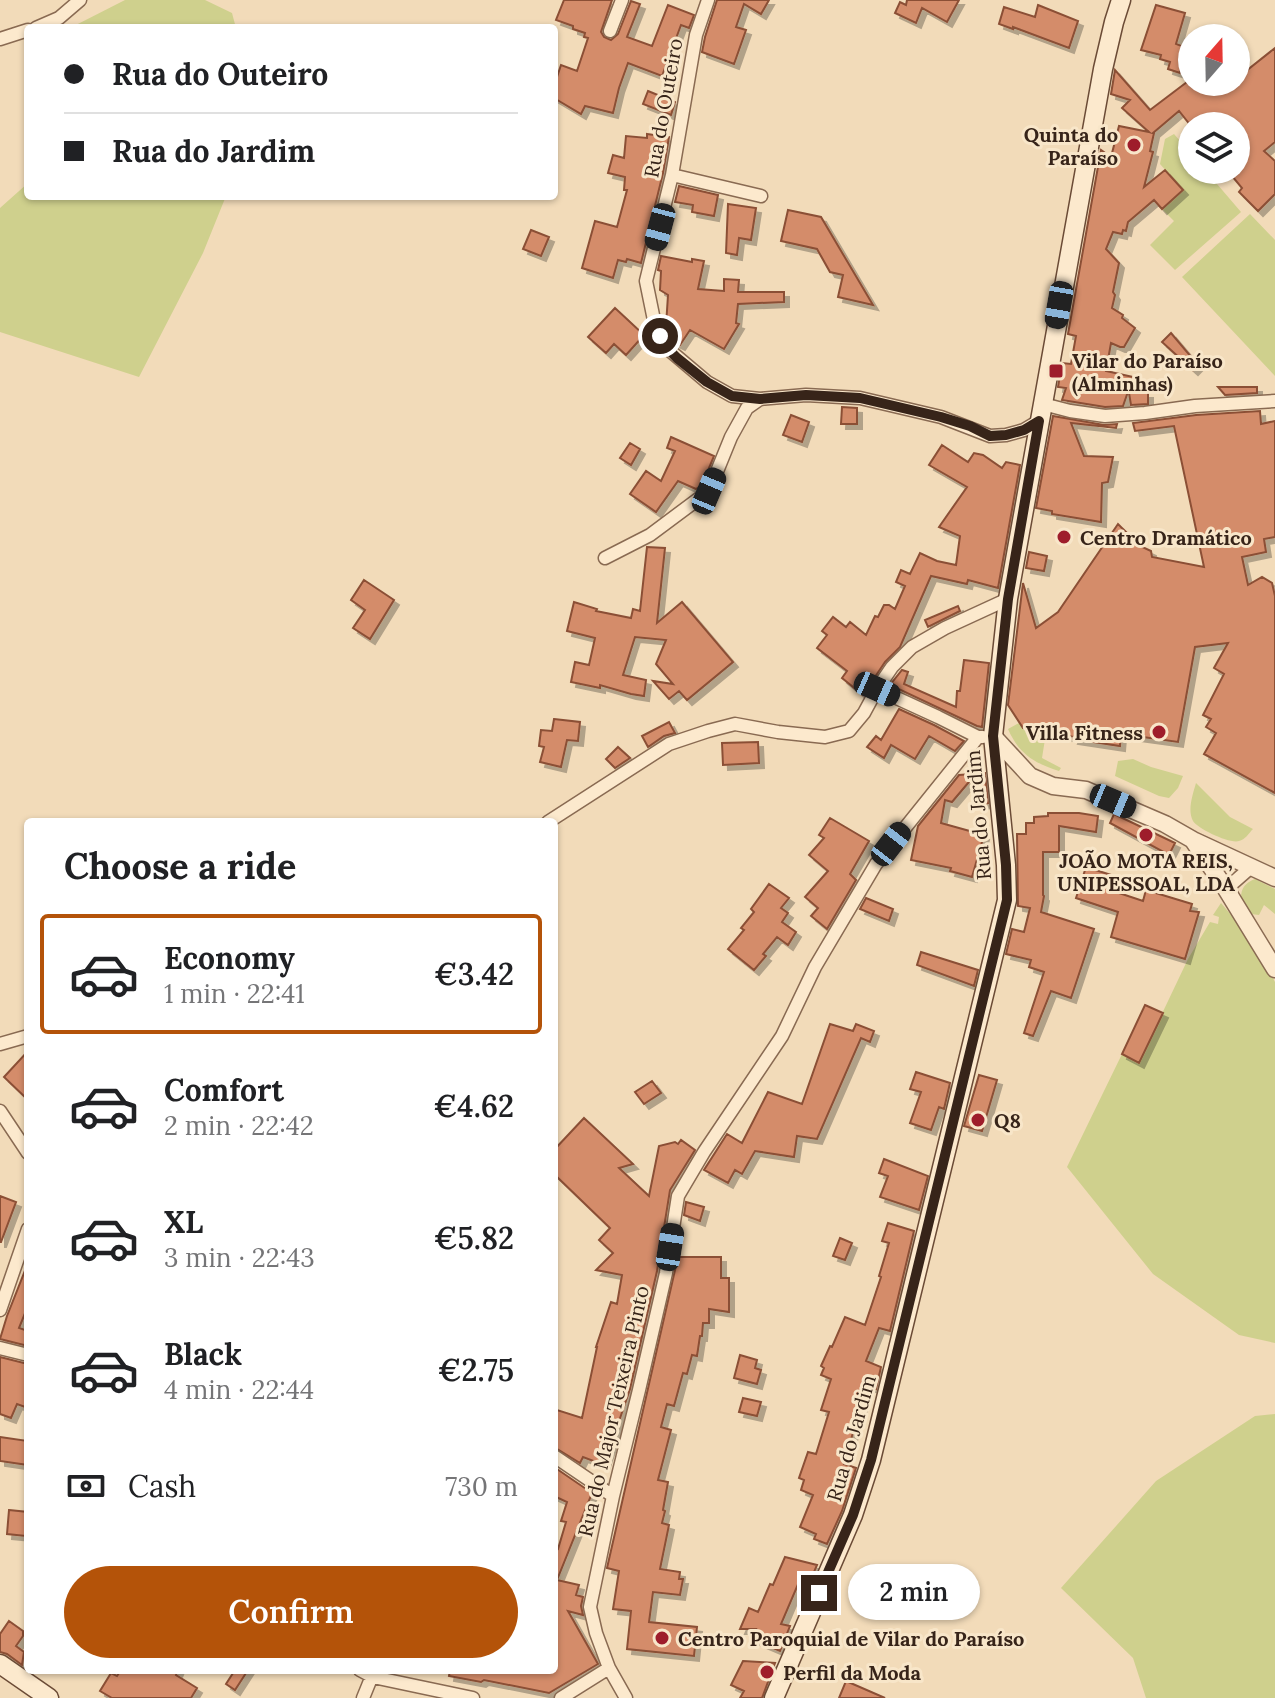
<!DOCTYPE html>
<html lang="en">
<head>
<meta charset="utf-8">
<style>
  body { margin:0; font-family:Lora,serif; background:#f2f2f2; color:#202124; height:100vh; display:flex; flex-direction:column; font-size:30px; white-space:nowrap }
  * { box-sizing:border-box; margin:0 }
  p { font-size:26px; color:#757577 }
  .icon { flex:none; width:44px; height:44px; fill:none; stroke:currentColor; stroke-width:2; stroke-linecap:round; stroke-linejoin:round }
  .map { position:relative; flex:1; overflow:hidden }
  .sheet { position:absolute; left:24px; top:818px; width:534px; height:856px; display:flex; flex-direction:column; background:#fff; border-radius:8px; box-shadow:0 2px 6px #0004 }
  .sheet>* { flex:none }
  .banner { position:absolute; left:24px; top:24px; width:534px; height:176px; border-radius:8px; box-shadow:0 2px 6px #0004; display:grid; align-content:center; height:176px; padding:0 40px; background:#fff }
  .needle { width:52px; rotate:20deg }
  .controls { position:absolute; left:1178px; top:24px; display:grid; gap:16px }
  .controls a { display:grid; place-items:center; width:72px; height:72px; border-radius:50%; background:#fff; box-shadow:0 2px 6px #0004; font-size:40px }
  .end { position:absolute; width:36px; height:36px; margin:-18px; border:10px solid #372419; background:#fff; box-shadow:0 0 0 4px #fff }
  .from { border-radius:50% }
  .bubble { position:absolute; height:56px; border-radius:28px; background:#fff; box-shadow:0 2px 6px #0004; font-size:26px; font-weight:600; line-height:56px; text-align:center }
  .car { position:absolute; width:24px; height:48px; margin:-24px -12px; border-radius:10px; box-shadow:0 0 6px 2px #0007; background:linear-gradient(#222 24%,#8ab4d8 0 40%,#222 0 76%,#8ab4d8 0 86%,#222 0) }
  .banner b { display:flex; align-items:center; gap:28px; height:76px; font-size:30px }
  .banner b+b { border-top:2px solid #e0e0e0 }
  .banner i { width:20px; height:20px; background:#202124 }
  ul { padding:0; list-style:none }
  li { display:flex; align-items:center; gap:24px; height:120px; margin:0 16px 12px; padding:0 24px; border:4px solid transparent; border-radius:8px }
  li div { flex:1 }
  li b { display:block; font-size:30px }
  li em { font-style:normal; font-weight:600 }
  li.current { border-color:#b45309 }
  li>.icon { width:72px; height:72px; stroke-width:1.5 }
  h2 { padding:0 40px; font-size:36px; line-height:96px }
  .pay { display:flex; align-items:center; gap:20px; height:88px; padding:0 40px; font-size:30px }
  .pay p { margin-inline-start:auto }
  .action { display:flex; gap:16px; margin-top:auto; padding:16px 40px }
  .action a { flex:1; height:92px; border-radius:48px; background:#b45309; color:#fff; font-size:32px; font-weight:600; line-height:92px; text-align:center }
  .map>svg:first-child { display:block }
</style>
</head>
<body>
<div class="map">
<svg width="1275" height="1698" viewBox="0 0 1275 1698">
  <defs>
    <filter id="shadow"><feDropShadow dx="5" dy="5" stdDeviation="0" flood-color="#0004"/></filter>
  </defs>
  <rect width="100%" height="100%" fill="#f2dbb9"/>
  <path fill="#cfd08d" d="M125,0h80l27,13 4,15h-166z
    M1174,134l18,21v15h13l36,42 -66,58 -25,-25 24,-24 -12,-12 21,-19 -23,-26 5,-25z
    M28,183v13h198l-23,57 -64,124 -139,-45v-124z
    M1250,214l25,26v136l-93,-99z
    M1019,723l4,5 23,5 -4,25 19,10 -2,3c-25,-8 -40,-17 -51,-42z
    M1133,759l18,8 32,9 -5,12 -9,10 -10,-2 -44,-20 3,-15z
    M1196,783l34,34 23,12c-4,4 -8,11 -14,12 -9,3 -41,-12 -46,-20 -6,-11 0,-27 3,-38z
    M1255,879l20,10v25l-11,-9 -5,10 -8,-1 -10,-16c0,-10 4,-15 14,-19z
    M1221,903l33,39 21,40v361l-36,-8 -86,-61 -86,-107 55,-113 17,8 49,-103 22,-37 8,2 1,-7 -6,-2z
    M1275,1414v284h-129l-13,-40 -72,-70 95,-107 99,-65z"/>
  <path fill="#d48c6b" stroke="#8b4f36" stroke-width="2" filter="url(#shadow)" d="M564,0h48l-11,32 3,5 7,3 7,-6 13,-33 9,3 -13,33 25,9 16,-41 26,10 -5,13 -8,-3 -19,51 -34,-13 -9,25 -6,25 -28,-7 -4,8 -27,-16v-12l7,-21 16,6 11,-33 -4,-1 1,-4 -12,-4v-3l-17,-6z
    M717,0h52l-8,14 -17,-10 -8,23 10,3 -12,34 -32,-12 3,-15z
    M907,0h52l-12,22 -25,-14 -6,15 -21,-10 5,-11 6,3z
    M1038,5l40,16 -9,27 -56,-21v2l-14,-5 5,-17 31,10z
    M1156,5l29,8 -9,31 11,4 -7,25 -12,-4 2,-7 -10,-3 1,-4 -20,-5z
    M1275,48v94l-11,9 11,10v33l-17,17 -19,-19 3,-4 -15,-18h9v-44h-45l-12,-15 -26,22h1l-4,18 3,1 -9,35 21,-17 18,20 -21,19 -8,-9 -26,22 -2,9 -3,-1 -1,4 -9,-2 -7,17 13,14 -6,29 2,3 -3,13 11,7 -1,3 13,10 -11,19h-4l-9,-4 -5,28 27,6 -10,29 -18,1 -43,-7 4,-12 -8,-1 4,-24 9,1 5,-28 -8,-2 33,-184 10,7 8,-31 30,6 -27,-24 8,-8 -19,-6 4,-24 35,40 37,-28h49v-3z
    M648,91l27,11 -4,13 -28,-11z
    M647,134l22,3 -6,36 -22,90 -14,-4 -1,3 -8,-2 -5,18 -31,-10 13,-47 22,6 10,-37h-3l1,-13 -17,-4 5,-18 11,3 2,-22 21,2z
    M679,186l39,9 -4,21 -22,-4 1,-7 -18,-3z
    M728,204l28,4 -5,32 -12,-2 -2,17 -11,-2z
    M788,210l33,7 52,88 -35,-8 5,-22 -13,-3 -13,-23 -36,-8z
    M531,230l18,7 -8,19 -18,-7z
    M661,256l31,6v-3l12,2 -6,28 26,2v-12l15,1 -1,12h46v10l-46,2 -2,19 3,1 -15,25 -34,-19 -10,15 -6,-3 -8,-16 2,-31 -8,-5 1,-19 -3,-1z
    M615,308l29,27 -18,20 -12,-11 -8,9 -18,-16z
    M1171,333l27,32 -5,5 -31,-28z
    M1218,387h39v6l-32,2z
    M1129,393h19v11l-17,1z
    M842,407l15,1v16h-16z
    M1260,411l1,13 14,-3v116l-11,2 2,13 -24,5 6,28 14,-8 10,6 3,13v197l-71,-39 12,-21 -10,-6 5,-8 -8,-4 21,-41 -10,-6 14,-25 -33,4 -17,95 -57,-8 -1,12 -47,-7 1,-2 -51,-9 -15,-23 15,-122 13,45 22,-16 60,-88 22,22 11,5 1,6 52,10 -30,-141 -39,5 -2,-8 63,-8z
    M791,415l18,7 -7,20 -19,-7z
    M1053,416l51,9 13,-1 -1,4 -45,-5 13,33 29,1 -5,25 -6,1 -1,39 -49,-8v-3l-16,-3z
    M671,437l43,19 -12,29 -6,4 -18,-8 -22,31 -26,-18 16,-23 15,10 14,-30 -8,-3z
    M630,443l10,6 -9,16 -11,-7z
    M942,445l26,17 6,-9 9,2 19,13 4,-6 14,3 -22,123 -30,-8 -1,4 -36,-8 -31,71 -15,15 -22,33 -21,-17 5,-7 -30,-23 10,-13 -5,-4 11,-14 13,10 4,-5 16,13 9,-19 3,1 6,-12h5l6,4 10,-23 -9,-4 5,-12 9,4 10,-21 17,8 19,4 4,-29 -21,-9 28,-40 -38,-22z
    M647,547l18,1 -8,75 25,-21 51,60 -46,38 -8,-9 -10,8 -16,-18 20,3 -17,-20 10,-24 -31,-3 -12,38 23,5 -2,16 -13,-2 -31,-9v3l-29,-6 4,-20 14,3 6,-27 -28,-7 7,-29 23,7 -1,2 35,7 2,-9 7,2z
    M1029,552l18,4 -3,15 -18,-3z
    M364,580l30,20 -24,39 -17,-11 12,-18 -14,-10z
    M958,606l2,5 -32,16 -3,-7z
    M964,660l25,3 -7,64 -5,-1 -87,-41 12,-15 6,2 -4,12 52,23 1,-16h3z
    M899,709l35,16 30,16 -9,10 -26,-15 -14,23 -24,-14 -7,13 -17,-11 9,-11 5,4z
    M554,719l26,3 -2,19 -11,-1 -6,27 -21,-5 4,-15 -5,-1 2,-16 11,1z
    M669,722l6,11 -11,3 -16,11 -6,-11z
    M758,742l1,21 -36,2 -1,-22z
    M618,747l12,11 -15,10 -9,-9z
    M985,773l3,30 -11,1 -3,-28 -22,26 -7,-2 -4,23 43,12 -12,42 -22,-6 1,-3 -40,-8 7,-34 41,-51z
    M1048,813h31l19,3 -2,16 -37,-6v26h-16v43l1,1 -3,16 53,17 -23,69 -20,-7 -18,45 -9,-3 20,-61 -15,-5 2,-7 -25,-6 6,-25 12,3 6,-24 -12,-2 -1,-72h9v-11h8v-6l14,-1z
    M1114,814l61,29 -6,12 -59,-32z
    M830,818l39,23 -19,33 6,6 -29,49 -16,-13 7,-8 -13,-11 23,-26 -19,-16 15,-17 -5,-3z
    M1086,867l25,8 -4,14 36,12 3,-11 46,14 -2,7 9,1 -14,47 -74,-22 7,-25 -42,-14z
    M769,884l20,14 -8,10 7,5 -6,9 14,10 -8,13 -11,-8 -14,17 3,2 -12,14 -26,-21 16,-19 -3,-2 13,-16 -3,-3z
    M866,898l27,11 -4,12 -29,-12z
    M921,952l57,18 -4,16 -57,-21z
    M1145,1005l18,8 -24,50 -17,-9z
    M830,1024l23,7 3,-7 18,7 -4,11 -9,-4 -44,101 -20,-3 -3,21 -39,-6 -13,23 -7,-4 -7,13 -24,-13 23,-36 15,9 26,-51 34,12z
    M28,1051v49l-24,-23z
    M916,1072l34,11 -6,26 -5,-2 -8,23 -21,-7 11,-31 -11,-3z
    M979,1075l18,5 -15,51 -18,-5z
    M652,1081l9,12 -17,11 -9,-12z
    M584,1118l49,46 -14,4 30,28 10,-50 16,-4 3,2 3,-4 14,10 -25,40 -13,81 -27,118 -26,76 -21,-8 -3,6 -26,-16v-38l28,9 15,-71h-1l15,-45 6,2 5,-29 -26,-5 17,-17 -14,-13 11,-12 -56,-54v-24z
    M884,1159l44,17 -9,34 -39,-13 8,-21 -9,-3z
    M0,1196l16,6 -15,40h-1z
    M686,1202l18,5 -4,14 -16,-6z
    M888,1223l26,8 -24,100 -11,-3 -13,33 15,6 -5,22 -7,-3 -15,43 -10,35 12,4 -14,43 -15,33 -13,-5 2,-5 -16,-7 13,-32 -12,-5 3,-10 -5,-2 9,-26 8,2 13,-42 -8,-2 10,-31 -10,-4 3,-7 -3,-2 9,-20 2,1 13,-30 20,8 16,-48 -2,-1 10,-33 -7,-2z
    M840,1238l12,5 -7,17 -12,-4z
    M678,1257h43v21h8v34l-20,-3v14h-6l-1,13h-2l-3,20 -5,-1 -5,19 -4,-1 -9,33 -7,-2 -6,23 10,3 -13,50 10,2 -5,28 2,1 -3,12 7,2 -9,44 20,3 -1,7h4l-3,16 -27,-3 -4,30 48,5 -3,29 -67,-7 4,-38 -18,-2 6,-38 -12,-3z
    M28,1263v43l-9,22 9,3v15l-28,-7 7,-23z
    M740,1355l17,5 -2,8 6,2 -4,14 -23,-6z
    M0,1357l28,7v44l-11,-4 -6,14 -11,-4z
    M743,1398l18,4 -4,14 -18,-4z
    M0,1437l28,4v24l-28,-4z
    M554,1467l38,26 -35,87 22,5 -3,10 7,2 -2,9 2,9 -15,-4 30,53 -49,29 -65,-13 -3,2 -32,-6 1,-6h104v-122l4,1 8,-27 -5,-1 6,-19 -13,-6z
    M9,1510l19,2 -2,24 -19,-2z
    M785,1557l32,8 -8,19 -10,-2 -18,42 9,2 -10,25 -28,-12 4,-10h-16l9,-21 9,4 12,-28 3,1z
    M9,1621l14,10v5l-7,10 8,6 -2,13 -15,-11 -7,-2v-18z
    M743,1661l32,2 -13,35h-22l4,-7 -13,-6z
    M121,1670h57l-2,5 21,13 -6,10h-79l-12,-7 11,-18 6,3z
    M235,1670h13l-13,20 -9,-6z
    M846,1681l39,17h-46z"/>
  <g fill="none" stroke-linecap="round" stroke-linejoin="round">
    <defs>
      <path id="minor" d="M708,0l-12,35 -24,140 -26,106 9,44 13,24 39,33 25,14 28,3 46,-4 54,3 81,19 49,19 16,-1 18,-5 15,-9
        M36,28l23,-10 21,-18
        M610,31l12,-31
        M0,39l28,-9
        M672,175l89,21
        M1043,404l27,7 35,5 40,-3 50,-7 80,-5
        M605,558l45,-23 59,-44 22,-54 16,-29 13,-9
        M877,689l61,28 40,20h5
        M548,822l121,-78 39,-13 27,-7 43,8 47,5 24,-6 15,-18 13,-24 15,-22 20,-20 33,-19 63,-29
        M1226,889l24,-21
        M0,1044l28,-8
        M0,1111l28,42
        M0,1310l28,-81
        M0,1348l28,7
        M554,1456l59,40
        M360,1670l13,7 100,21
        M363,1698l11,-27
        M561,1698l48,-30
        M626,1698l-17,-30 -13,-35 -6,-26 23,-111 26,-106 27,-117 12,-77 26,-44 78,-116 33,-69 61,-103 102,-127"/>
      <path id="tertiary" d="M993,736l37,40 23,10 33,4 79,34 28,16 82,38
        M1194,842l32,47 49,80"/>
      <path id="secondary" d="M0,1664l49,34
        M774,1698l79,-183 18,-55 136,-560 -1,-35 -13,-129 15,-137 95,-530 11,-47 7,-22"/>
    </defs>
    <use href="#minor" stroke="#896a52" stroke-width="15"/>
    <use href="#tertiary" stroke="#896a52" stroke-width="19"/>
    <use href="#secondary" stroke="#6b4b36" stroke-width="21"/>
    <use href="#minor" stroke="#fce9cd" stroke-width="12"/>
    <use href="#tertiary" stroke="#fce9cd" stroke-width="16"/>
    <use href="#secondary" stroke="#fce9cd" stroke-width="18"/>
  </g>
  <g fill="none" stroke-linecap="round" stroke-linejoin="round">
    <path stroke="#372419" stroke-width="10" d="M660,336l8,13 9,9 30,24 25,14 28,3 46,-4 54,3 81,19 29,9 20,10 16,-1 18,-5 15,-9 -31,178 -15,137 13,129 1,35 -136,560 -18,55 -34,78"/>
  </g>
  <g fill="#9e1d2b" stroke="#f8e6c9" stroke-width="3">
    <circle cx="1134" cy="145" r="8"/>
    <rect x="1048" y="363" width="16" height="16" rx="4"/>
    <circle cx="1064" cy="537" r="8"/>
    <circle cx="1159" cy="732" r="8"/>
    <circle cx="1146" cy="835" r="8"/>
    <circle cx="978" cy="1120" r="8"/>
    <circle cx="662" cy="1638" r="8"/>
    <circle cx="767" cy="1672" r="8"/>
  </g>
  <g text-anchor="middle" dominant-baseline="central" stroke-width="6" stroke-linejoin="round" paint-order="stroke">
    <g font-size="20" fill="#372419" stroke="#f8e6c9">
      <text transform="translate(663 108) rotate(-80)">Rua do Outeiro</text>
      <text transform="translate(978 815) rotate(-95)">Rua do Jardim</text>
      <text transform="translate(613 1411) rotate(-77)">Rua do Major Teixeira Pinto</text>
      <text transform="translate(851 1438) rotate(-74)">Rua do Jardim</text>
    </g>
    <g font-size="20" font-weight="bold" fill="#372419" stroke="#f8e6c9" text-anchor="start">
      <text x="1118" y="134" text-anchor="end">Quinta do<tspan x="1118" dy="23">Paraíso</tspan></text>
      <text x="1072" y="360">Vilar do Paraíso<tspan x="1072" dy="23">(Alminhas)</tspan></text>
      <text x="1080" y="537">Centro Dramático</text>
      <text x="1143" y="732" text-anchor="end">Villa Fitness</text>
      <text x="1146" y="860" text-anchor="middle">JOÃO MOTA REIS,<tspan x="1146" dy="23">UNIPESSOAL, LDA</tspan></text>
      <text x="994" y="1120">Q8</text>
      <text x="678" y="1638">Centro Paroquial de Vilar do Paraíso</text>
      <text x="783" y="1672">Perfil da Moda</text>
    </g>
  </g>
</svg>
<div class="controls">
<a><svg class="needle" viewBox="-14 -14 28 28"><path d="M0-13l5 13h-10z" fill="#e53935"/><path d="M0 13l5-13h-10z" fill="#757577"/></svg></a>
<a><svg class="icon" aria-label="layers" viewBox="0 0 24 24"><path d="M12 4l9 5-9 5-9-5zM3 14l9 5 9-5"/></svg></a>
</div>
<i class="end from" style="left:660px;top:336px"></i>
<i class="end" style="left:819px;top:1593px"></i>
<div class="bubble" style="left:848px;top:1564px;width:132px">2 min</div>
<i class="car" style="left:660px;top:227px;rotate:195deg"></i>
<i class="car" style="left:1059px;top:305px;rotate:190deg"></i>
<i class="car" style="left:709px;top:491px;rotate:23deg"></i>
<i class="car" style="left:877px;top:689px;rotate:114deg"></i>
<i class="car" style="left:1113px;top:801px;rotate:113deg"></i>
<i class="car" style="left:891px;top:844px;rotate:38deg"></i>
<i class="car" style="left:670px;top:1247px;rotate:9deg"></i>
<div class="banner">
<b><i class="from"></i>Rua do Outeiro</b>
<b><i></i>Rua do Jardim</b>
</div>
<section class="sheet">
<h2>Choose a ride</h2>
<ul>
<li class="current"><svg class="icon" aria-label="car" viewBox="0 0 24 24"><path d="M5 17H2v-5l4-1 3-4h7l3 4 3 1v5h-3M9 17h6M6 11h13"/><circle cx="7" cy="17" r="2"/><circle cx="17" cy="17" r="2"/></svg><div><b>Economy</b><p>1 min · 22:41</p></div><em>€3.42</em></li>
<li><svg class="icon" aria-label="car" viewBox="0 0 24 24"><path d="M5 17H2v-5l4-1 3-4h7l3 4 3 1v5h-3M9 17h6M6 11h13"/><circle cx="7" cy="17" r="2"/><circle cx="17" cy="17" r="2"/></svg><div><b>Comfort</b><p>2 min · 22:42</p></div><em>€4.62</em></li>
<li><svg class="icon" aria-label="car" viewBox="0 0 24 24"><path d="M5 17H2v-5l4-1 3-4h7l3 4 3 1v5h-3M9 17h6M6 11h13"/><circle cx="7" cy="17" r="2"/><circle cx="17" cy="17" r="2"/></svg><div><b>XL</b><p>3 min · 22:43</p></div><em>€5.82</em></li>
<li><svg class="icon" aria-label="car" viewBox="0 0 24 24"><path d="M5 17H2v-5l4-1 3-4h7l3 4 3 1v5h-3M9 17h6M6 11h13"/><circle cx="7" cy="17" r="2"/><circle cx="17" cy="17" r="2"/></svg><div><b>Black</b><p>4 min · 22:44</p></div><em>€2.75</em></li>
</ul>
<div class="pay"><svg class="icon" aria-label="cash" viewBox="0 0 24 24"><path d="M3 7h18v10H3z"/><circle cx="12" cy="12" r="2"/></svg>Cash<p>730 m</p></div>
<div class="action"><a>Confirm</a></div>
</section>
</div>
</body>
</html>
